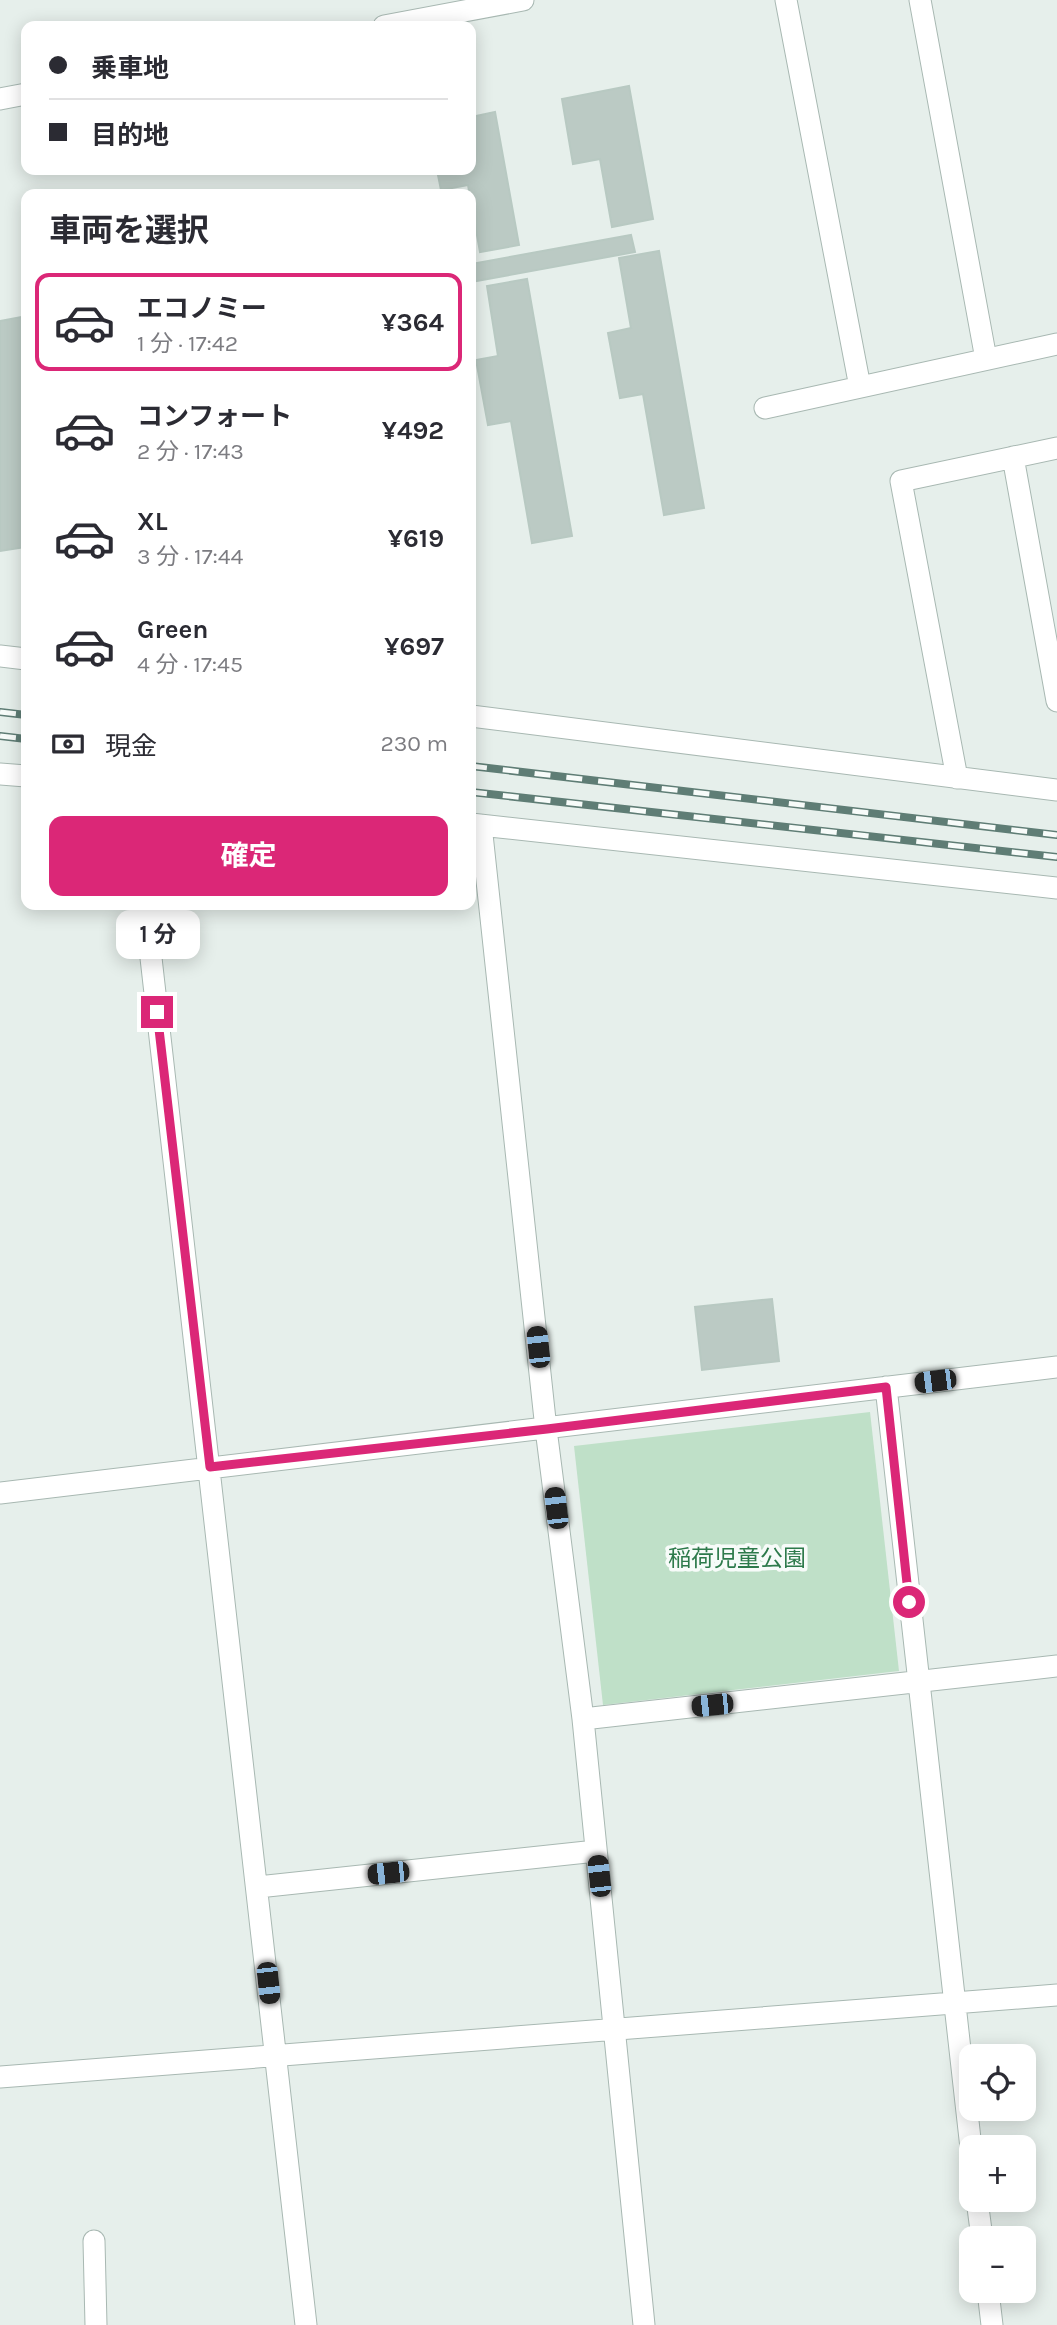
<!DOCTYPE html>
<html lang="ja">
<head>
<meta charset="utf-8">
<style>
  body { margin:0; font-family:Karla,"Noto Sans JP",sans-serif; background:#f7f7f7; color:#2b2b33; height:100vh; display:flex; flex-direction:column; font-size:26px; white-space:nowrap }
  * { box-sizing:border-box; margin:0 }
  p { font-size:23px; color:#7c7c81 }
  .icon { flex:none; width:38px; height:38px; fill:none; stroke:currentColor; stroke-width:2; stroke-linecap:round; stroke-linejoin:round }
  .map { position:relative; flex:1; overflow:hidden }
  .drawer { position:absolute; left:21px; top:189px; width:455px; height:721px; display:flex; flex-direction:column; background:#fff; border-radius:14px; box-shadow:0 4px 18px #0003 }
  .drawer>* { flex:none }
  .banner { position:absolute; left:21px; top:21px; width:455px; height:154px; border-radius:14px; box-shadow:0 4px 18px #0003; display:grid; align-content:center; height:154px; padding:0 28px; background:#fff }
  .controls { position:absolute; left:959px; top:2044px; display:grid; gap:14px }
  .controls a { display:grid; place-items:center; width:77px; height:77px; border-radius:14px; background:#fff; box-shadow:0 4px 18px #0003; font-size:35px }
  .end { position:absolute; width:32px; height:32px; margin:-16px; border:9px solid #db2777; background:#fff; box-shadow:0 0 0 4px #fff }
  .from { border-radius:50% }
  .bubble { position:absolute; height:49px; border-radius:14px; background:#fff; box-shadow:0 4px 18px #0003; font-size:23px; font-weight:700; line-height:49px; text-align:center }
  .car { position:absolute; width:21px; height:42px; margin:-21px -10px; border-radius:9px; box-shadow:0 0 5px 2px #0007; background:linear-gradient(#222 24%,#8ab4d8 0 40%,#222 0 76%,#8ab4d8 0 86%,#222 0) }
  .banner b { display:flex; align-items:center; gap:24px; height:66px; font-size:26px }
  .banner b+b { border-top:2px solid #e1e1e2 }
  .banner i { width:18px; height:18px; background:#2b2b33 }
  ul { padding:0; list-style:none }
  li { display:flex; align-items:center; gap:21px; height:98px; margin:0 14px 10px; padding:0 14px; border:4px solid transparent; border-radius:14px }
  li div { flex:1 }
  li b { display:block; font-size:26px }
  li em { font-style:normal; font-weight:700 }
  li.selected { border-color:#db2777 }
  li>.icon { width:63px; height:63px; stroke-width:1.5 }
  h2 { padding:0 28px; font-size:32px; line-height:84px }
  .pay { display:flex; align-items:center; gap:18px; height:77px; padding:0 28px; font-size:26px }
  .pay p { margin-inline-start:auto }
  .cta { display:flex; gap:14px; margin-top:auto; padding:14px 28px }
  .cta a { flex:1; height:80px; border-radius:14px; background:#db2777; color:#fff; font-size:28px; font-weight:700; line-height:80px; text-align:center }
  .map>svg:first-child { display:block }
</style>
</head>
<body>
<div class="map">
<svg width="1057" height="2325" viewBox="0 0 1057 2325">
  <rect width="100%" height="100%" fill="#e6efeb"/>
  <path fill="#bfe0c8" d="M870,1412l29,259 -296,34 -29,-259z"/>
  <path fill="#bbcac4" stroke="#b8c9c2" stroke-width="2" d="M629,86l24,133 -41,8 -12,-68 -27,5 -11,-65z
    M495,112l24,133 -39,7 -12,-67 -27,5 -4,-20h34v-53z
    M631,235l4,17 -164,30v-18z
    M659,251l45,257 -40,7 -21,-121 -23,4 -12,-65 23,-5 -12,-70z
    M527,279l45,257 -40,7 -21,-122 -23,4 -12,-65 22,-4 -11,-70z
    M22,317l4,23v207l-26,4v-230z
    M772,1299l7,62 -77,9 -7,-63z"/>
  <g fill="none" stroke-linecap="round" stroke-linejoin="round">
    <defs>
      <path id="service" d="M94,2241l2,84"/>
      <path id="minor" d="M786,0l74,387
        M920,0l66,359
        M384,26l139,-26
        M0,99l26,-5
        M765,408l292,-64
        M1013,457l44,244
        M0,656l26,3
        M471,716l586,74
        M0,774l26,2
        M957,778l-56,-297 156,-33
        M471,824l586,64
        M481,825l65,604 37,290 61,606
        M145,905l161,1420
        M886,1387l85,761
        M0,1493l1057,-126
        M583,1719l474,-53
        M258,1887l338,-36
        M0,2077l1057,-82
        M977,2200l5,38
        M988,2291l4,34"/>
    </defs>
    <use href="#service" stroke="#a8b8b2" stroke-width="23"/>
    <use href="#minor" stroke="#a8b8b2" stroke-width="23"/>
    <use href="#service" stroke="#fff" stroke-width="21"/>
    <use href="#minor" stroke="#fff" stroke-width="21"/>
    <defs>
      <path id="rail" d="M0,712l26,3
        M0,736l26,3
        M471,766l586,69
        M471,792l586,65"/>
    </defs>
    <use href="#rail" stroke="#5f7d75" stroke-width="8"/>
    <use href="#rail" stroke="#f7fbf9" stroke-width="5" stroke-dasharray="16" stroke-linecap="butt"/>
  </g>
  <g fill="none" stroke-linecap="round" stroke-linejoin="round">
    <path stroke="#db2777" stroke-width="9" d="M157,1012l53,455 337,-38 339,-42 23,215"/>
  </g>
  <g text-anchor="middle" dominant-baseline="central" stroke-width="7" stroke-linejoin="round" paint-order="stroke">
    <g font-size="23" fill="#2d7a4b" stroke="#f7fbf9">
      <text x="737" y="1558">稲荷児童公園</text>
    </g>
  </g>
</svg>
<div class="controls">
<a><svg class="icon" aria-label="locate" viewBox="0 0 24 24"><circle cx="12" cy="12" r="6"/><path d="M12 2v4M12 18v4M2 12h4M18 12h4"/></svg></a>
<a>+</a>
<a>−</a>
</div>
<i class="end from" style="left:909px;top:1602px"></i>
<i class="end" style="left:157px;top:1012px"></i>
<div class="bubble" style="left:116px;top:910px;width:84px">1 分</div>
<i class="car" style="left:538px;top:1347px;rotate:354deg"></i>
<i class="car" style="left:935px;top:1381px;rotate:263deg"></i>
<i class="car" style="left:556px;top:1508px;rotate:353deg"></i>
<i class="car" style="left:712px;top:1705px;rotate:264deg"></i>
<i class="car" style="left:388px;top:1873px;rotate:264deg"></i>
<i class="car" style="left:599px;top:1876px;rotate:354deg"></i>
<i class="car" style="left:268px;top:1983px;rotate:174deg"></i>
<div class="banner">
<b><i class="from"></i>乗車地</b>
<b><i></i>目的地</b>
</div>
<section class="drawer">
<h2>車両を選択</h2>
<ul>
<li class="selected"><svg class="icon" aria-label="car" viewBox="0 0 24 24"><path d="M5 17H2v-5l4-1 3-4h7l3 4 3 1v5h-3M9 17h6M6 11h13"/><circle cx="7" cy="17" r="2"/><circle cx="17" cy="17" r="2"/></svg><div><b>エコノミー</b><p>1 分 · 17:42</p></div><em>¥364</em></li>
<li><svg class="icon" aria-label="car" viewBox="0 0 24 24"><path d="M5 17H2v-5l4-1 3-4h7l3 4 3 1v5h-3M9 17h6M6 11h13"/><circle cx="7" cy="17" r="2"/><circle cx="17" cy="17" r="2"/></svg><div><b>コンフォート</b><p>2 分 · 17:43</p></div><em>¥492</em></li>
<li><svg class="icon" aria-label="car" viewBox="0 0 24 24"><path d="M5 17H2v-5l4-1 3-4h7l3 4 3 1v5h-3M9 17h6M6 11h13"/><circle cx="7" cy="17" r="2"/><circle cx="17" cy="17" r="2"/></svg><div><b>XL</b><p>3 分 · 17:44</p></div><em>¥619</em></li>
<li><svg class="icon" aria-label="car" viewBox="0 0 24 24"><path d="M5 17H2v-5l4-1 3-4h7l3 4 3 1v5h-3M9 17h6M6 11h13"/><circle cx="7" cy="17" r="2"/><circle cx="17" cy="17" r="2"/></svg><div><b>Green</b><p>4 分 · 17:45</p></div><em>¥697</em></li>
</ul>
<div class="pay"><svg class="icon" aria-label="cash" viewBox="0 0 24 24"><path d="M3 7h18v10H3z"/><circle cx="12" cy="12" r="2"/></svg>現金<p>230 m</p></div>
<div class="cta"><a>確定</a></div>
</section>
</div>
</body>
</html>
